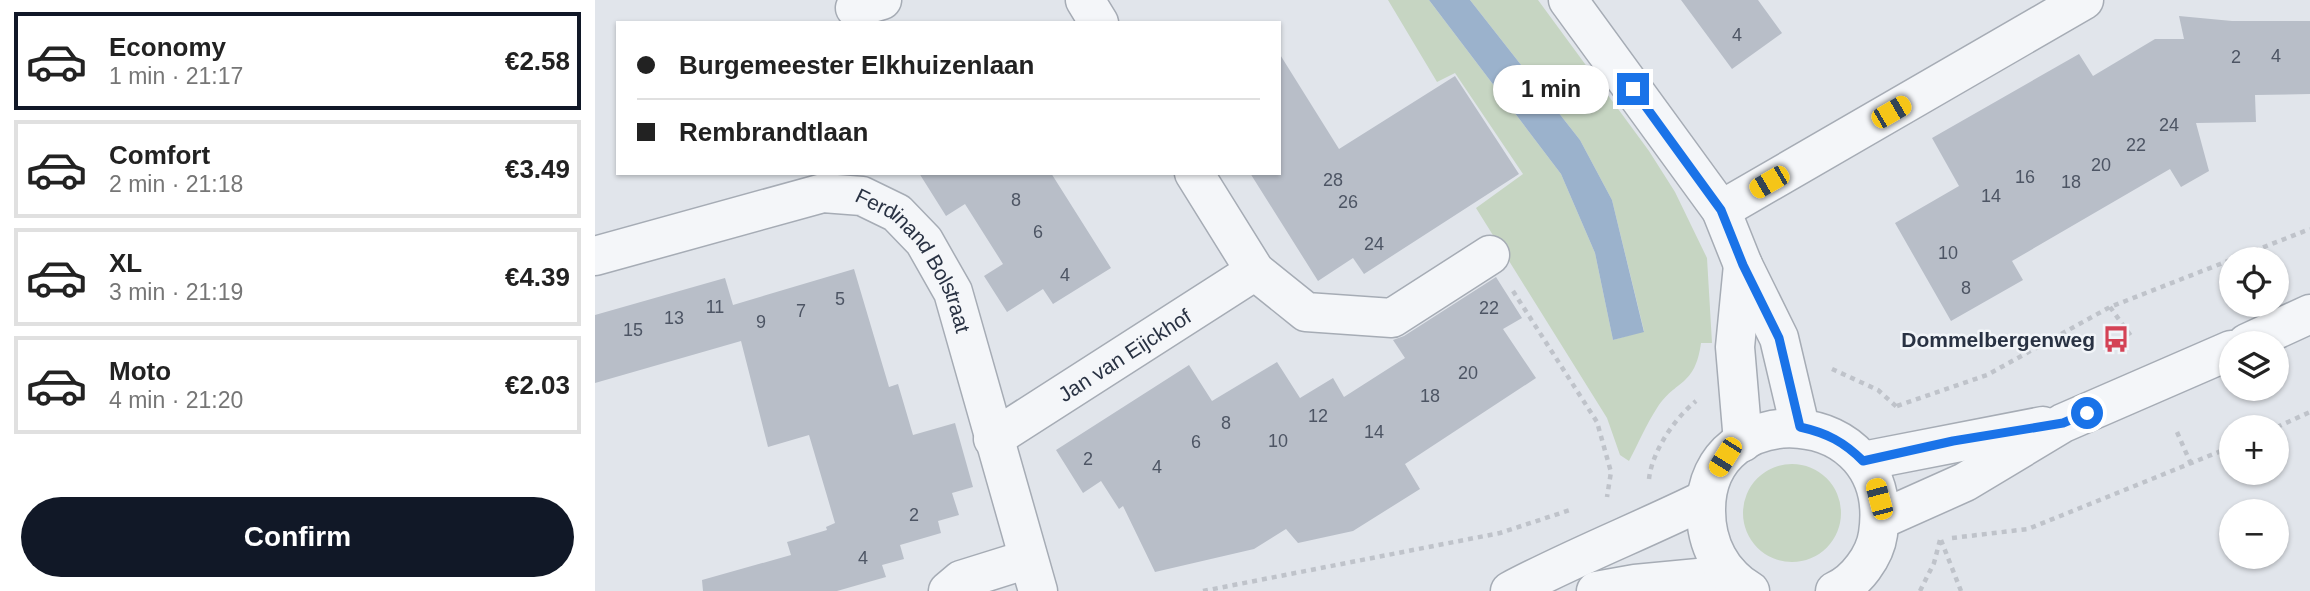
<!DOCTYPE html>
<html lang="en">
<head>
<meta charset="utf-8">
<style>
  body { margin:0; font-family:Helvetica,sans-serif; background:#f6f6f6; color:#222; height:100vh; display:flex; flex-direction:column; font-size:26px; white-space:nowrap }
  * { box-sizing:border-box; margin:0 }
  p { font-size:23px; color:#767676 }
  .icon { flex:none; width:38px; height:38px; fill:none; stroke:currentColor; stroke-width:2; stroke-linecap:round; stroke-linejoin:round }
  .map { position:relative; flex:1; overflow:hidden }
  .details { display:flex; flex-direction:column; background:#fff; width:595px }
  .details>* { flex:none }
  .hud { position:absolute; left:21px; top:21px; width:665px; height:154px; border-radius:0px; box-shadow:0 2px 5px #0004; display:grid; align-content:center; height:154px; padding:0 21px; background:#fff }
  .buttons { position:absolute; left:1624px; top:247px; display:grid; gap:14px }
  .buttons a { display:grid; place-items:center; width:70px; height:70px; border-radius:50%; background:#fff; box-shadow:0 2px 5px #0004; font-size:35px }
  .end { position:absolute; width:32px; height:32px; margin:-16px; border:9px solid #1a73e8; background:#fff; box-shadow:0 0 0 4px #fff }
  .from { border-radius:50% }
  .bubble { position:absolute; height:49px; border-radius:24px; background:#fff; box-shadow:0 2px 5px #0004; font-size:23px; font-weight:700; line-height:49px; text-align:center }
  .car { position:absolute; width:21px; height:42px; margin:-21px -10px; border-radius:9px; box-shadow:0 0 5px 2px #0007; background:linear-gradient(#f5c518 24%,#345 0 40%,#f5c518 0 76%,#345 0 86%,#f5c518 0) }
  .hud b { display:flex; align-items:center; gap:24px; height:66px; font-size:26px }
  .hud b+b { border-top:2px solid #e0e0e0 }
  .hud i { width:18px; height:18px; background:#222 }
  ul { padding:12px 0 0; list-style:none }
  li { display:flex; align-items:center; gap:21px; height:98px; margin:0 14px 10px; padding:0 7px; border:4px solid #e0e0e0; border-radius:0px }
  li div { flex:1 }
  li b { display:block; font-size:26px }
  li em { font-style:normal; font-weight:700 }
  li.active { border-color:#111827 }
  li>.icon { width:63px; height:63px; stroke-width:1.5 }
  .action { display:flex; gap:14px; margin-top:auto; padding:14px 21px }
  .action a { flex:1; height:80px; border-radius:42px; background:#111827; color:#fff; font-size:28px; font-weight:700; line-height:80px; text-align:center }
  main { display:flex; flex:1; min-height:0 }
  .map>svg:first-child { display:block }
</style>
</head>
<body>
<main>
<section class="details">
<ul>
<li class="active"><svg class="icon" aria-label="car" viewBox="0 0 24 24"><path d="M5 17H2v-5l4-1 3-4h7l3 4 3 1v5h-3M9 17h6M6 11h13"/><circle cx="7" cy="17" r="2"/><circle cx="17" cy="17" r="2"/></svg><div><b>Economy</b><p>1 min · 21:17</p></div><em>€2.58</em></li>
<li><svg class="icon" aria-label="car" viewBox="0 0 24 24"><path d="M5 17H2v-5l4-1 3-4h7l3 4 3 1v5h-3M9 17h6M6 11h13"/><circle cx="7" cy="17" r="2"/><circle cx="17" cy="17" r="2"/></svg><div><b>Comfort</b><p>2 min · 21:18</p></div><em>€3.49</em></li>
<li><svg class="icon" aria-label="car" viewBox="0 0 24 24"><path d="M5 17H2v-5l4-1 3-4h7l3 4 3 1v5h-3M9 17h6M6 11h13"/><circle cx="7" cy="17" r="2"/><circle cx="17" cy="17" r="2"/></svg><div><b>XL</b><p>3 min · 21:19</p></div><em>€4.39</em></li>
<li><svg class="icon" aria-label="car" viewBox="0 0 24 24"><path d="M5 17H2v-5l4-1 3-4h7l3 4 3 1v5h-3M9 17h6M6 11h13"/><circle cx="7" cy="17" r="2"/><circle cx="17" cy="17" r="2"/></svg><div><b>Moto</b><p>4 min · 21:20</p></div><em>€2.03</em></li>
</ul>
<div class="action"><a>Confirm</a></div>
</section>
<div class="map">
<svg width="1715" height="591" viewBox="0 0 1715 591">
  <rect width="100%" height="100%" fill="#e1e5eb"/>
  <path fill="#c6d5c2" d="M793,0h41l132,174 34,79 18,87 31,-9 -32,-131 -32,-60 -110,-140h68l111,151 26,41 32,66 5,85h-11c-6,44 -25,36 -44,65 -11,17 -19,36 -28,53l-9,-6 -13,-37 -131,-210 47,-34 -68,-101 -18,9z
    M1148 513a49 49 0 1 1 98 0a49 49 0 1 1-98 0Z"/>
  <path fill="#9bb2cc" d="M834,0h41l110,140 32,60 32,132 -31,8 -18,-87 -34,-79z"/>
  <path fill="#b8bec8" d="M1086,0h77l24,33 -50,36z
    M1584,16l53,5h78v73l-55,1 1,27 -60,1 13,48 -28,16 -11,-18 -158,92 11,19 -72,41 -56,-98 64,-37 -27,-48 147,-84 14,22 62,-37h29z
    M684,53l60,96 116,-73 64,98 -155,100 -11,-16 -35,23 -68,-108h29z
    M324,173h132l60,95 -58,36 -10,-15 -36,23 -23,-36 19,-12 -38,-60 -19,12z
    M259,269l35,118 9,-3 15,51 42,-12 18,64 -21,6 7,22 -21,6 3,12 -41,12 4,14 -22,6 4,12 -49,14h-134l-1,-11 89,-25 -4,-13 40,-12 -1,-3 9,-4 -26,-88 -41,12 -27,-106 -146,42v-68l130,-37 8,27z
    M901,277l26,41 -19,11 33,49 -131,86 15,25 -67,42 -55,12 -12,-14 -32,20 -99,23 -32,-66 -4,3 -18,-28 -18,12 -27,-43 133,-85 23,36 65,-39 23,36 33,-20 11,19 61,-39 -12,-18 11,-4z"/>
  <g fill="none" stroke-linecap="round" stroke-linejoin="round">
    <defs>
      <g id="minor">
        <path d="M490,0l14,23"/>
        <path d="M973,0l153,210 22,55 36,73 21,89"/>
        <path d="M260,8l27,-8"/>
        <path d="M599,173l61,98 51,41 86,6 98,-63"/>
        <path d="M1126,210l363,-210"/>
        <path id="s1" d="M0,256l228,-63 39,3 35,17 27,28 29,51 85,299"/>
        <path d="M1148,265l-8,82 8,95"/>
        <path d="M1652,343l63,-29"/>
        <path id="s2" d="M398,439l262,-168"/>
        <path d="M1268,461l180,-35"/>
        <path d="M1285,520l85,-38 98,-59 168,-73"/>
        <path d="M353,591l13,-11 67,-21"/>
        <path d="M915,591c64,-34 131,-60 196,-92"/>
        <path d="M1001,591l39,-7 95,-9"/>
        <path d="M1155,591c-29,-17 -44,-47 -44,-80 -2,-117 192,-110 172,23 -3,22 -22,48 -43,57"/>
      </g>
    </defs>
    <use href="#minor" stroke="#a6acb5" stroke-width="41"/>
    <path stroke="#bfc3ca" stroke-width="4.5" stroke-dasharray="5 5" stroke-linecap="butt" d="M918,291l84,131 14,50 -4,25
      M1515,307l23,32
      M1237,369l46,21 21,19
      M1302,406l90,-31 123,-68 200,-78
      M1682,427l33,-15
      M1582,432l14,32
      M1054,479c3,-28 26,-61 47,-78
      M1357,538l76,-9 203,-82
      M1346,540l20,51
      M608,591l297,-58 70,-23
      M1325,591l14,-28 6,-23"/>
    <use href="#minor" stroke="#f4f6f9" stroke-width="38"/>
  </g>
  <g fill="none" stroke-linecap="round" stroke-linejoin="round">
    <path stroke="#1a73e8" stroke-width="9" d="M1038,89l88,121 22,55 36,73 21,89c27,6 44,15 63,34l90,-20 110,-18 24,-10"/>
  </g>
  <defs>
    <symbol id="bus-bare" viewBox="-9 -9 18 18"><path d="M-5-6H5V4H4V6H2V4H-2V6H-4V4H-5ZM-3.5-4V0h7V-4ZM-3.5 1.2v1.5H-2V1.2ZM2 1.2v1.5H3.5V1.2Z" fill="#d44255" stroke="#f1f4f8" stroke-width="2.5" paint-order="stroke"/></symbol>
  </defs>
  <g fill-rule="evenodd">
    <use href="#bus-bare" x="1502" y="320" width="38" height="38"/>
  </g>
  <g text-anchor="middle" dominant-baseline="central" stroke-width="5" stroke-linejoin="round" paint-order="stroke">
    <g font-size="18" fill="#4d5564">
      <text x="1142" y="35">4</text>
      <text x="1681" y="56">4</text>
      <text x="1641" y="57">2</text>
      <text x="1574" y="125">24</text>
      <text x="1541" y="145">22</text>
      <text x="1506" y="165">20</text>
      <text x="1430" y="177">16</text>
      <text x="738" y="180">28</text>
      <text x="1476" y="182">18</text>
      <text x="1396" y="196">14</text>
      <text x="421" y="200">8</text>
      <text x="753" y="202">26</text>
      <text x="443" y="232">6</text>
      <text x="779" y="244">24</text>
      <text x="1353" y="253">10</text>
      <text x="470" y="275">4</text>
      <text x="1371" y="288">8</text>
      <text x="245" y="299">5</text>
      <text x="120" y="307">11</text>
      <text x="894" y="308">22</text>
      <text x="206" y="311">7</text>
      <text x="79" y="318">13</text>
      <text x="166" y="322">9</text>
      <text x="38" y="330">15</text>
      <text x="873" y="373">20</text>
      <text x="835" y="396">18</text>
      <text x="723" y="416">12</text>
      <text x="631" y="423">8</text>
      <text x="779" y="432">14</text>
      <text x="683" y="441">10</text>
      <text x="601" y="442">6</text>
      <text x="493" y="459">2</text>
      <text x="562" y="467">4</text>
      <text x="319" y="515">2</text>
      <text x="268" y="558">4</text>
    </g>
    <g font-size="21" fill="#293243" stroke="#f1f4f8">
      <text stroke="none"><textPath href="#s1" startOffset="362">Ferdinand Bolstraat</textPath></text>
      <text stroke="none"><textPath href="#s2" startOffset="156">Jan van Eijckhof</textPath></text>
    </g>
    <g font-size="21" font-weight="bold" fill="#293243" stroke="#f1f4f8" text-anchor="end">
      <text x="1500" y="339">Dommelbergenweg</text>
    </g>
  </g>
</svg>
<div class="buttons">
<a><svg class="icon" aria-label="locate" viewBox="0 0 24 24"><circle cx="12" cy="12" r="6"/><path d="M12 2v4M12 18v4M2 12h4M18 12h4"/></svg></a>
<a><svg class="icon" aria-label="layers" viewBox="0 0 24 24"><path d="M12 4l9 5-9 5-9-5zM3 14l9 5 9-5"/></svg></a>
<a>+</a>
<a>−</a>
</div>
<i class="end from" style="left:1492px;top:413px"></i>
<i class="end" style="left:1038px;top:89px"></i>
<div class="bubble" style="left:898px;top:65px;width:116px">1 min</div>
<i class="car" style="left:1296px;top:112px;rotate:60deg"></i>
<i class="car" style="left:1174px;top:182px;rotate:240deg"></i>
<i class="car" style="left:1130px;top:457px;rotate:212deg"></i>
<i class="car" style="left:1284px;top:499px;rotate:345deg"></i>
<div class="hud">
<b><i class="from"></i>Burgemeester Elkhuizenlaan</b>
<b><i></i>Rembrandtlaan</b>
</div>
</div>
</main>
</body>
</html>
